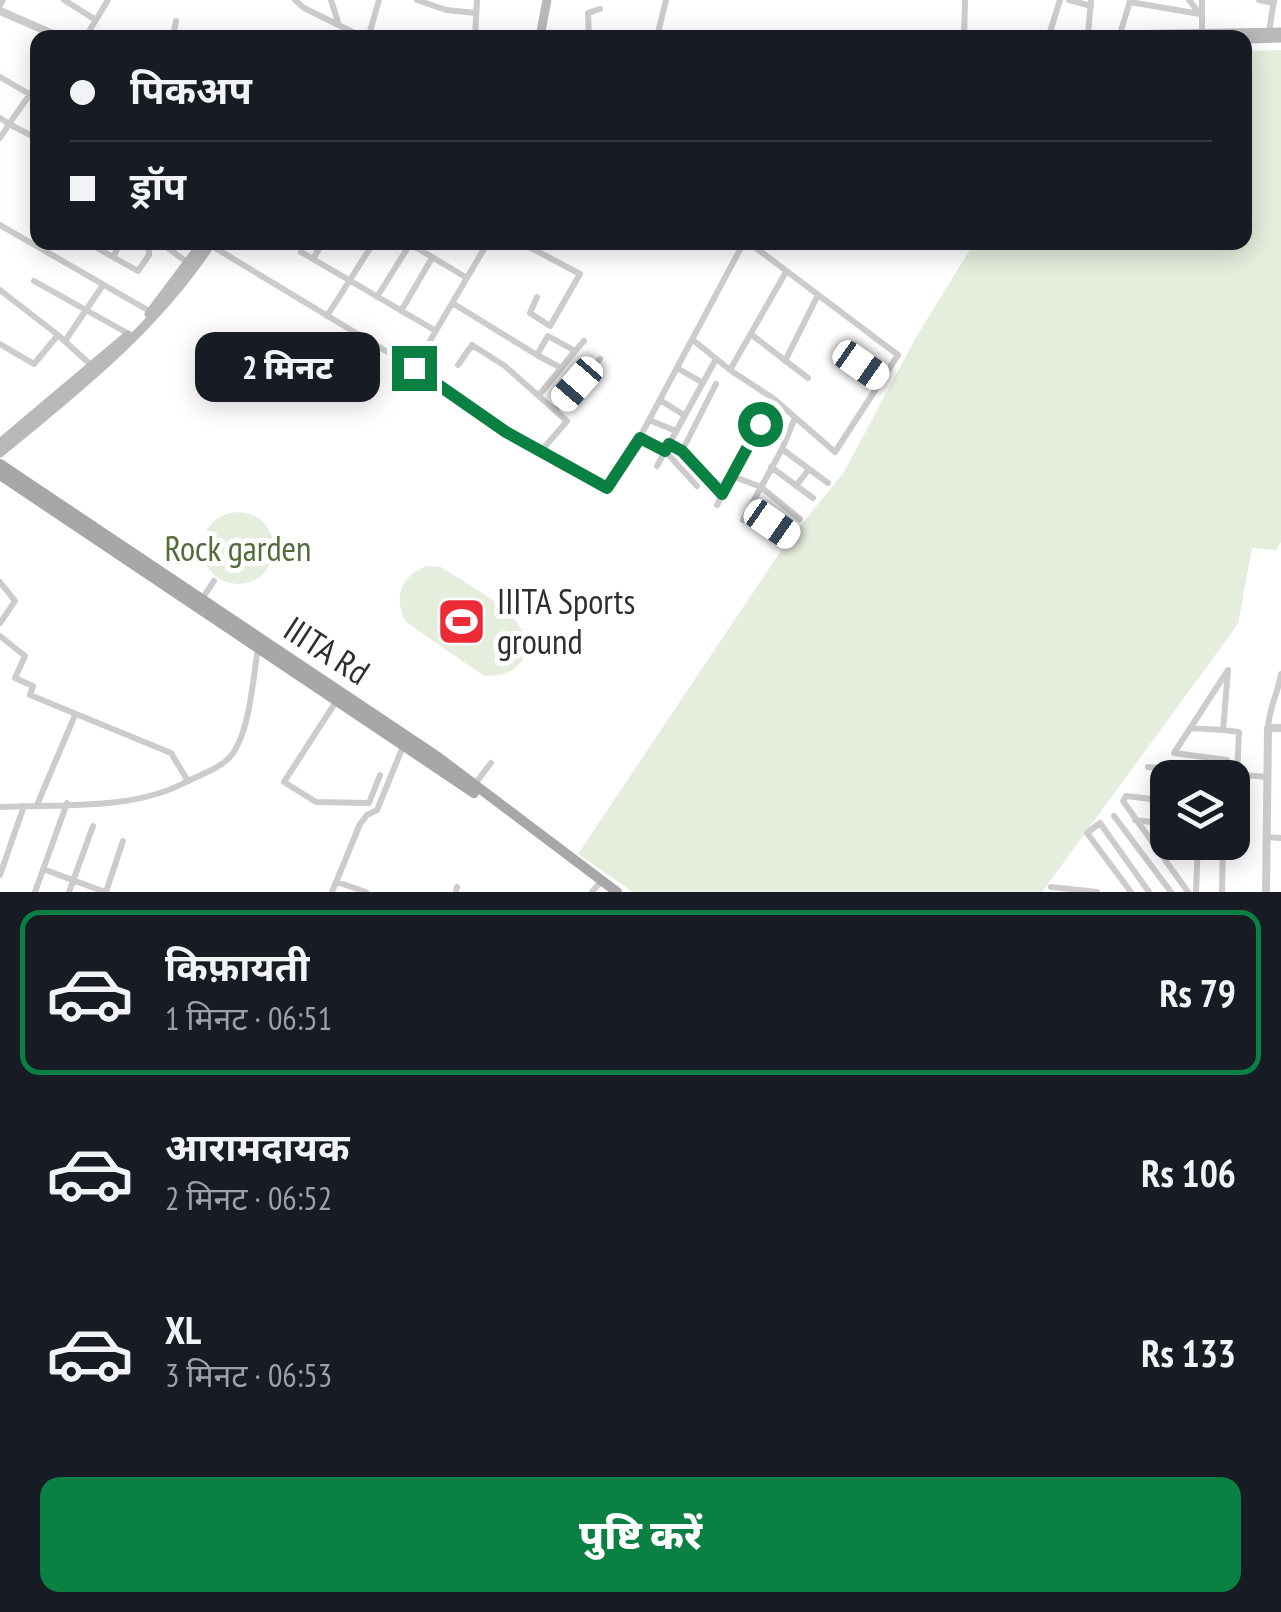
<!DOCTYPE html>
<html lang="hi">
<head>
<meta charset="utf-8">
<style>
  body { margin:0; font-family:"PT Sans Narrow","Noto Sans Devanagari",sans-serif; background:#242831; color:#f1f3f6; height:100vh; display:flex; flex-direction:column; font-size:38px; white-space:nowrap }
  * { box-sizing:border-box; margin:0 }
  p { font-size:32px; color:#9ea1a6 }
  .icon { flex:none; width:55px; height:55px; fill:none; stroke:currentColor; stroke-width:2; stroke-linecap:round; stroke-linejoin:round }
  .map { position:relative; height:892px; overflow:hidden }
  .side { display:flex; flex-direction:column; background:#171b24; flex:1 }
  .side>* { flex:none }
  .hud { position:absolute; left:30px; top:30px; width:1222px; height:220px; border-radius:20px; box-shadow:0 5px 25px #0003; display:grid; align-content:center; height:220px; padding:0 40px; background:#171b24 }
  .tools { position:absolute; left:1150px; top:760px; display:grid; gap:20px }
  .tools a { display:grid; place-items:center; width:100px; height:100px; border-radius:20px; background:#171b24; box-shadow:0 5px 25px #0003; font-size:50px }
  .end { position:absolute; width:45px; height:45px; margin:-22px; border:12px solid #0b8043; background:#fff; box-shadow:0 0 0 5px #fff }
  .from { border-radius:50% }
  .bubble { position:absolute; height:70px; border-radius:20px; background:#171b24; box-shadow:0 5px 25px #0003; font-size:32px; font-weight:800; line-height:70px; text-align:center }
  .car { position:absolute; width:30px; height:60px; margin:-30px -15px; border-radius:12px; box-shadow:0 0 8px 2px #0007; background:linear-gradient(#fff 24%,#345 0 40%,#fff 0 76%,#345 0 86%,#fff 0) }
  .hud b { display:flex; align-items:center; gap:35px; height:95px; font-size:38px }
  .hud b+b { border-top:2px solid #363941 }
  .hud i { width:25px; height:25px; background:#f1f3f6 }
  ul { padding:18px 0 0; list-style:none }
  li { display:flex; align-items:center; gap:30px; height:165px; margin:0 20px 15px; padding:0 20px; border:5px solid transparent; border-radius:20px }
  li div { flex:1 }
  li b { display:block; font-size:38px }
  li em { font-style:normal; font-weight:800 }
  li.current { border-color:#0b8043 }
  li>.icon { width:90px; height:90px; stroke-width:1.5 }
  .primary-button { display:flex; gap:20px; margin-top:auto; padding:20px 40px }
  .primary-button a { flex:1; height:115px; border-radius:20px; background:#0b8043; color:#fff; font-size:40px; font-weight:800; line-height:115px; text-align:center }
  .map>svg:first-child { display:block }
</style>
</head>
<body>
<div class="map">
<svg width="1281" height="892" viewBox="0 0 1281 892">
  <rect width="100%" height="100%" fill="#fff"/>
  <path fill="#e5eddd" d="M1281,50v492l-5,8 -24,-2 -14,76 -196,268h-409l-55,-38 206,-308 60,-74 71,-133 59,-96 271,-1v-184l4,-7z
    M202 548a36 36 0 1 1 72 0a36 36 0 1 1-72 0Z
    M426,566l15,1c25,17 101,54 83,90 -9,17 -24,19 -40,19l-78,-54c-13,-24 -6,-45 20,-56z"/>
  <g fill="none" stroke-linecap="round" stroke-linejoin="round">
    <path stroke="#ccc" stroke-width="6" d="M64,0l32,20
      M295,0l9,8 61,30
      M331,0l7,22
      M417,0l29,10 30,3
      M1069,0l22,6
      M1189,0l10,13
      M1259,0l15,3
      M1130,2l70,12
      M0,5l3,-5
      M1269,32l5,-32
      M1088,34l3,-34
      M1120,34l10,-33
      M1202,34v-34
      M1049,35l11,-35
      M657,37l9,-37
      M964,37l1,-37
      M85,38l23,-38
      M173,38l3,-17
      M368,38l11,-38
      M475,38l2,-38
      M589,38l-1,-25 12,-4
      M0,77l38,22
      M0,118l9,6 29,-41
      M0,138l9,-14 29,15
      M38,202l-5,7 5,4
      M0,225l151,87
      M87,242l26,15
      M121,242l-8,15 25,14 11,-16v-13
      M160,242l28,21
      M287,242h4
      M407,242l60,36
      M520,242l60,32 -30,52 -20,-13 7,-16
      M207,243l207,125 92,64 101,56 33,-51 104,-195
      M301,252l135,79
      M313,259l10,-17
      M34,281l95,53
      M0,290l58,45 34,31
      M377,297l33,-53
      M454,304l83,51 11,-19 27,15 9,-10
      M401,311l31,-53
      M327,316l47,-74
      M752,335l56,43
      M693,340l37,30 44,29 61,53 63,-97 -150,-113
      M65,341l38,-56
      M0,344l34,20 24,-29
      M840,351l42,29
      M537,355l24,13
      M785,361l33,-66
      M458,365l14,-20 33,21 62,55 -25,29
      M414,368l74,-126
      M677,368l26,15
      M730,370l56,-98
      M716,384l-34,67 40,43
      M539,395l36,-44
      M660,400l24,15
      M555,410l45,-51
      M649,420l27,11
      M640,437l25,14 32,35
      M782,449l46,34
      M657,466l59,-107
      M771,467l42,31
      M732,476l29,11 39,32
      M796,486l13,-17
      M717,505l57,-106
      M753,505l38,32
      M743,520l39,-71 12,-29
      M0,582l15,19 -15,22
      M200,602l14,-21
      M0,636l25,20 -10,22 18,8 -3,9 141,58 17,28c14,-7 32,-13 42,-24 20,-23 23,-80 28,-109
      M337,700l-53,82 32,20 53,1 11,-28
      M1191,728l32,2 5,-60 -54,83 53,7
      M1268,728c1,-21 10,-34 13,-54
      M1223,730l16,2 -2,43
      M1148,767l119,10
      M474,785l17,-22
      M1168,801l-42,-5 -3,5 65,91
      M37,805l38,-90
      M0,807c60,-3 134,4 188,-26
      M1114,816l57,76
      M1135,820l33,4
      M1267,837l14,1
      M43,869l62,23
      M0,875l24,-69
      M337,882l29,10
      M1051,887l46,5
      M35,892l32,-89
      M69,892l24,-66
      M106,892l17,-51
      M332,892l28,-68 7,-9 10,-5 27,-66
      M456,892l1,-5
      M592,892l6,-7
      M1131,892l-44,-59 13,-10 49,69
      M1196,892l2,-50
      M1222,892l1,-50"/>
    <path stroke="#ccc" stroke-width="8" d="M0,11l62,27
      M1266,892l2,-164h13"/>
    <path stroke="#b9b9b9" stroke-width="9" d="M540,37l7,-37
      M645,38h147
      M950,38l331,-6
      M1249,39l32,-1
      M149,314l54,-72
      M0,443l128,-108
      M0,453c78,-64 157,-126 212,-211"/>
    <path stroke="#a7a7a7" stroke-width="10" d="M0,464l438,293 179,135
      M0,475l474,318"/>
  </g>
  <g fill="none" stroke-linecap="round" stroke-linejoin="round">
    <path stroke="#0b8043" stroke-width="12" d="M414,368l92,64 101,56 33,-50 25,13 4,-7 13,7 40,43 38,-70"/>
  </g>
  <defs>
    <symbol id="stadium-square" viewBox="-11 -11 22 22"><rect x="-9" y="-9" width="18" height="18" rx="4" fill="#ed2b37" stroke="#fff"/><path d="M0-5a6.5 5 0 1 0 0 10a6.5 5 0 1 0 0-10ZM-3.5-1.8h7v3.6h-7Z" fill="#fff"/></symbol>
  </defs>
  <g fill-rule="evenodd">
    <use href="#stadium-square" x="434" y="594" width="55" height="55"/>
  </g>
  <g text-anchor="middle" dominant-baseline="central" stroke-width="10" stroke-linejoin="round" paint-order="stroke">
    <g font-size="35" fill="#526d3a" stroke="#fff">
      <text x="238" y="548">Rock garden</text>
    </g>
    <g font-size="35" fill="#2f2f2f" stroke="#fff" text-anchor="start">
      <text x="497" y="601">IIITA Sports<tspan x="497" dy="40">ground</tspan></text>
    </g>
    <g font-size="35" fill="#2f2f2f" stroke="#fff">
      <text transform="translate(327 650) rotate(33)">IIITA Rd</text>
    </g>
  </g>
</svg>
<div class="tools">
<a><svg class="icon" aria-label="layers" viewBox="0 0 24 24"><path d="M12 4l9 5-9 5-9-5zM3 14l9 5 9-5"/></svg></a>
</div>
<i class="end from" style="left:760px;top:424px"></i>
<i class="end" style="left:414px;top:368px"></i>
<div class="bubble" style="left:195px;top:332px;width:185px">2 मिनट</div>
<i class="car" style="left:861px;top:365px;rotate:125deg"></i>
<i class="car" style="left:577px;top:384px;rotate:221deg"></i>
<i class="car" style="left:772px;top:524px;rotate:125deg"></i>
<div class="hud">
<b><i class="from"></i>पिकअप</b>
<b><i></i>ड्रॉप</b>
</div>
</div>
<section class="side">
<ul>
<li class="current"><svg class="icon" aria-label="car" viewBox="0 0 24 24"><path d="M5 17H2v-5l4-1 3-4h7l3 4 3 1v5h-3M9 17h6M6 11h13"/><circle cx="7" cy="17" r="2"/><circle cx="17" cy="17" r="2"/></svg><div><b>किफ़ायती</b><p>1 मिनट · 06:51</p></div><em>Rs 79</em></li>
<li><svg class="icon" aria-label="car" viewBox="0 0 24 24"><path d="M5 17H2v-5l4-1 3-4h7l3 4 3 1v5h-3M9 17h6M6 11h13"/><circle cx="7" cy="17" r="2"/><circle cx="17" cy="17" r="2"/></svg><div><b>आरामदायक</b><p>2 मिनट · 06:52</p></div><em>Rs 106</em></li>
<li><svg class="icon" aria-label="car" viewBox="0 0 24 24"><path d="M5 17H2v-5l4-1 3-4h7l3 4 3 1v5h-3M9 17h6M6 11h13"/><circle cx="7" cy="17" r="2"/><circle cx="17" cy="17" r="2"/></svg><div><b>XL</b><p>3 मिनट · 06:53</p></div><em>Rs 133</em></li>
</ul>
<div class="primary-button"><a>पुष्टि करें</a></div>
</section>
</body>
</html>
